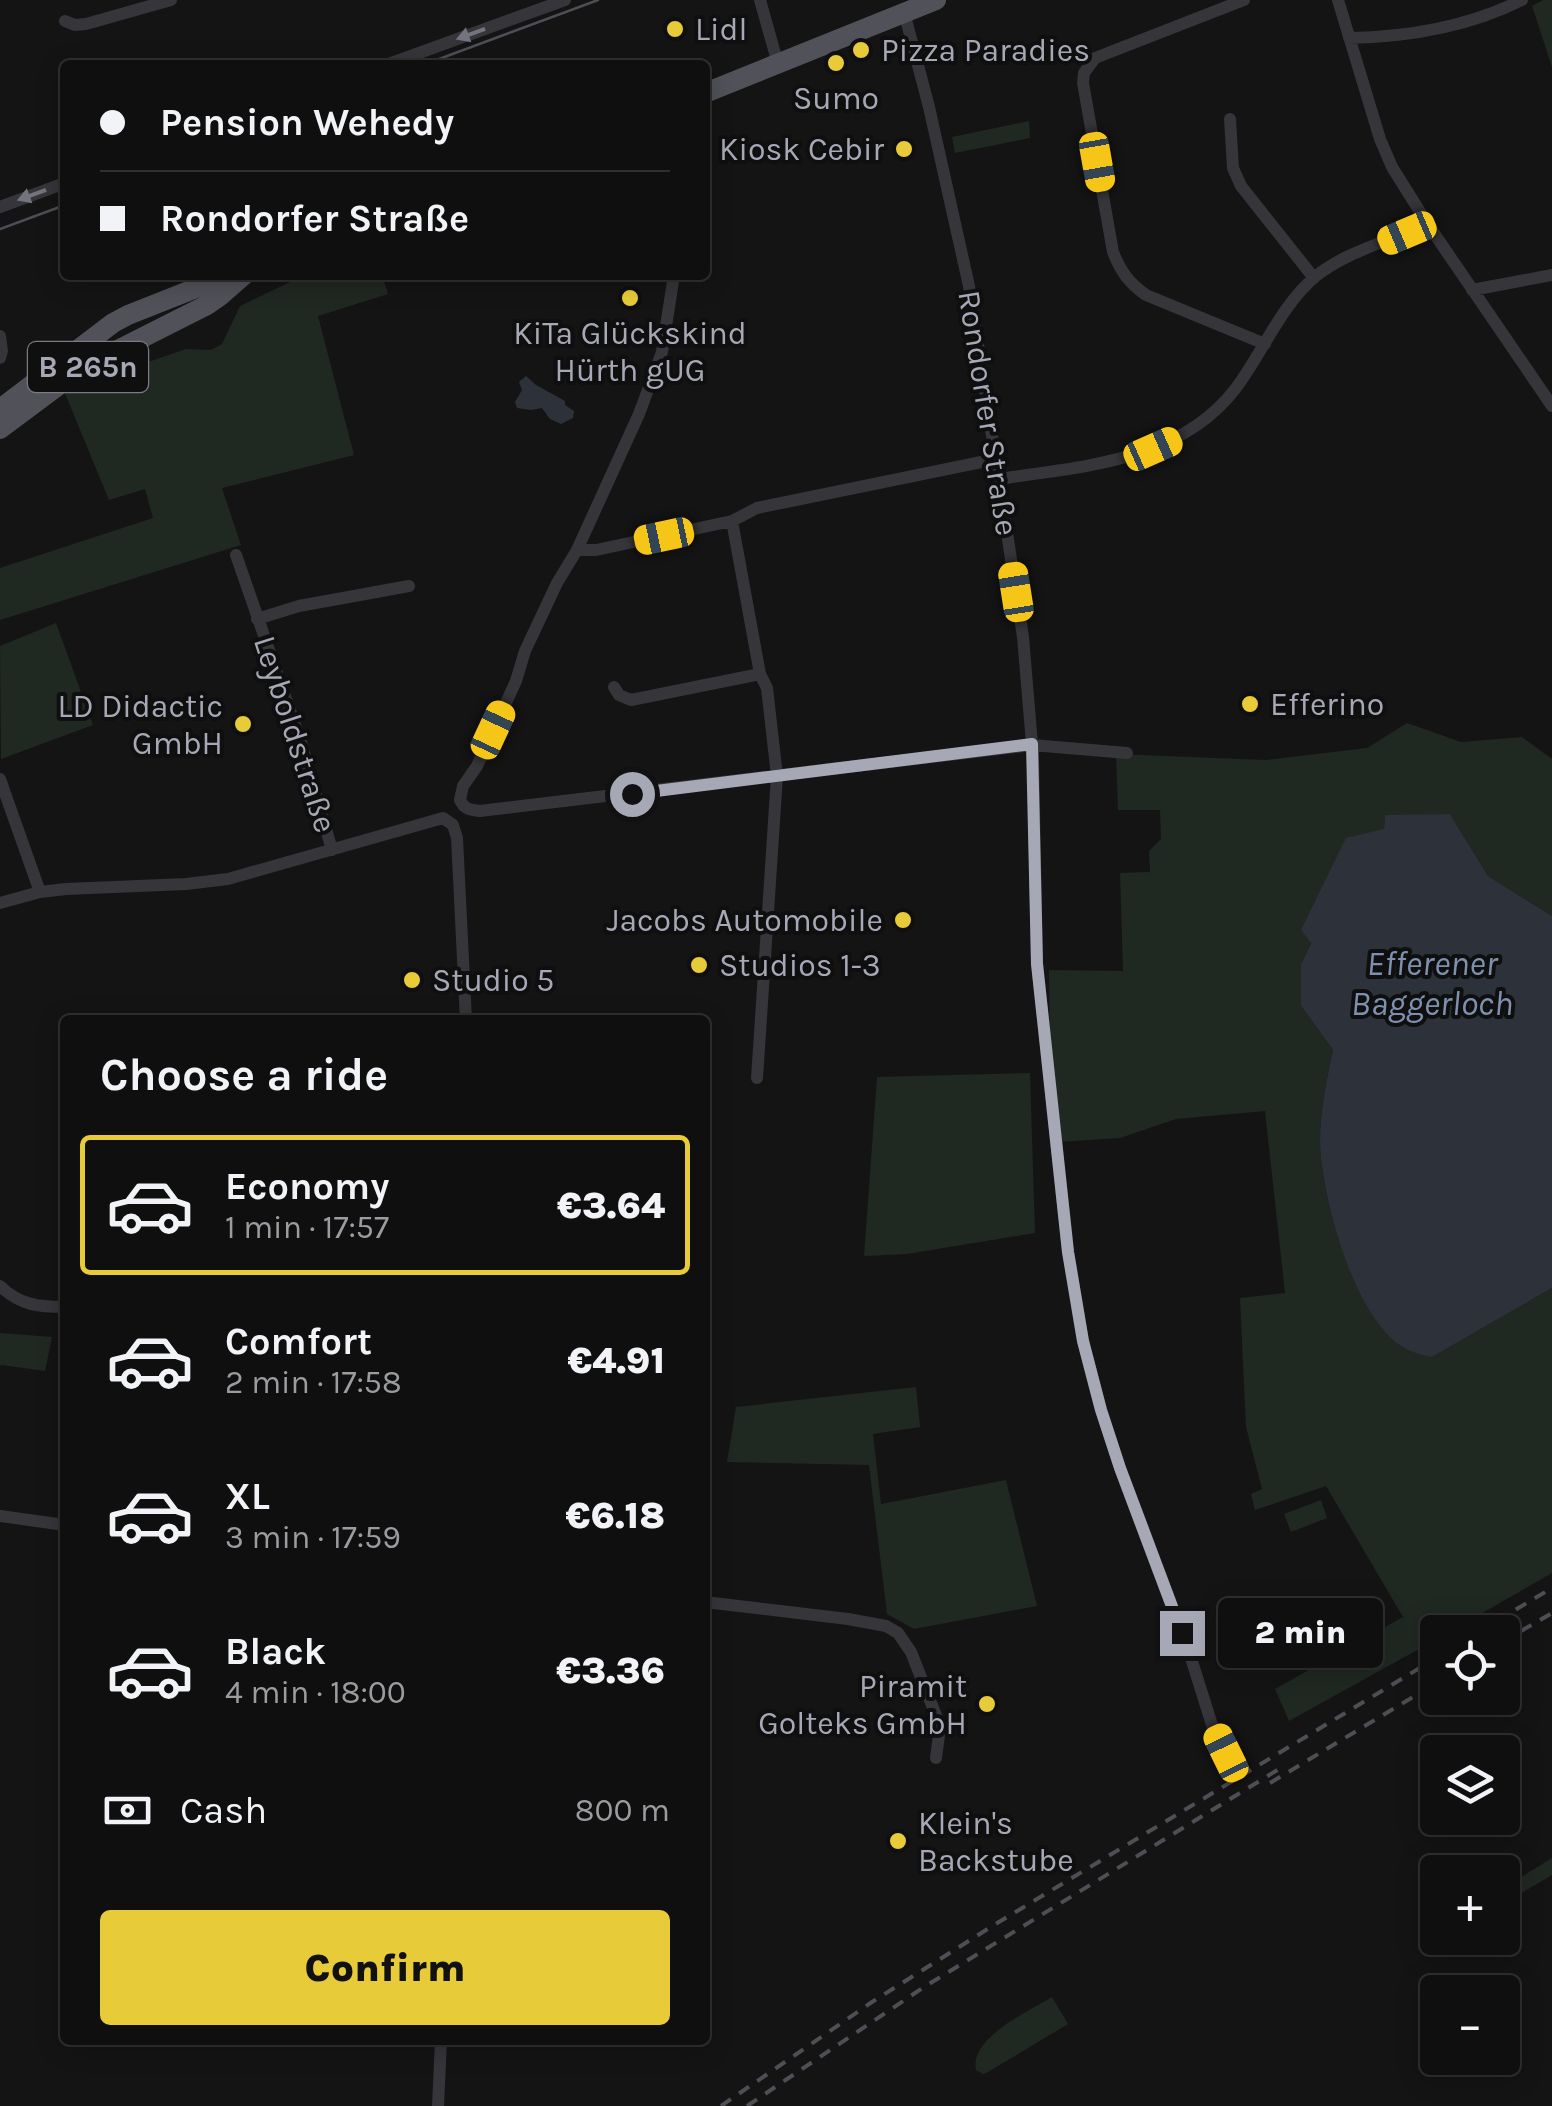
<!DOCTYPE html>
<html lang="en">
<head>
<meta charset="utf-8">
<style>
  body { margin:0; font-family:Karla,sans-serif; background:#181819; color:#f1f3f6; height:100vh; display:flex; flex-direction:column; font-size:38px; white-space:nowrap }
  * { box-sizing:border-box; margin:0 }
  p { font-size:32px; color:#9b9c9f }
  .icon { flex:none; width:55px; height:55px; fill:none; stroke:currentColor; stroke-width:2; stroke-linecap:round; stroke-linejoin:round }
  .map { position:relative; flex:1; overflow:hidden }
  .drawer { position:absolute; left:60px; top:1015px; width:650px; height:1030px; display:flex; flex-direction:column; background:#0f0f10; border-radius:10px; box-shadow:0 5px 25px #0003,0 0 0 2px #2f2f30 }
  .drawer>* { flex:none }
  .hud { position:absolute; left:60px; top:60px; width:650px; height:220px; border-radius:10px; box-shadow:0 5px 25px #0003,0 0 0 2px #2f2f30; display:grid; align-content:center; height:220px; padding:0 40px; background:#0f0f10 }
  .controls { position:absolute; left:1420px; top:1615px; display:grid; gap:20px }
  .controls a { display:grid; place-items:center; width:100px; height:100px; border-radius:10px; background:#0f0f10; box-shadow:0 5px 25px #0003,0 0 0 2px #2f2f30; font-size:50px }
  .end { position:absolute; width:45px; height:45px; margin:-22px; border:12px solid #a6a8b5; background:#111; box-shadow:0 0 0 5px #111 }
  .from { border-radius:50% }
  .bubble { position:absolute; height:70px; border-radius:10px; background:#0f0f10; box-shadow:0 5px 25px #0003,0 0 0 2px #2f2f30; font-size:32px; font-weight:800; line-height:70px; text-align:center }
  .car { position:absolute; width:30px; height:60px; margin:-30px -15px; border-radius:12px; box-shadow:0 0 8px 2px #0007; background:linear-gradient(#f5c518 24%,#345 0 40%,#f5c518 0 76%,#345 0 86%,#f5c518 0) }
  .hud b { display:flex; align-items:center; gap:35px; height:95px; font-size:38px }
  .hud b+b { border-top:2px solid #2f2f30 }
  .hud i { width:25px; height:25px; background:#f1f3f6 }
  ul { padding:0; list-style:none }
  li { display:flex; align-items:center; gap:30px; height:140px; margin:0 20px 15px; padding:0 20px; border:5px solid transparent; border-radius:10px }
  li div { flex:1 }
  li b { display:block; font-size:38px }
  li em { font-style:normal; font-weight:800 }
  li.on { border-color:#e8cb39 }
  li>.icon { width:90px; height:90px; stroke-width:1.5 }
  h2 { padding:0 40px; font-size:45px; line-height:120px }
  .pay { display:flex; align-items:center; gap:25px; height:110px; padding:0 40px; font-size:38px }
  .pay p { margin-inline-start:auto }
  .cta { display:flex; gap:20px; margin-top:auto; padding:20px 40px }
  .cta a { flex:1; height:115px; border-radius:10px; background:#e8cb39; color:#111; font-size:40px; font-weight:800; line-height:115px; text-align:center }
  .map>svg:first-child { display:block }
</style>
</head>
<body>
<div class="map">
<svg width="1552" height="2106" viewBox="0 0 1552 2106">
  <rect width="100%" height="100%" fill="#141415"/>
  <path fill="#202822" d="M1543,0h9v67l-20,-61z
    M1029,121l1,17 -75,15 -3,-16z
    M305,275h77l6,19 -70,22 36,139 -132,33 19,57 -241,75v-52l153,-50 -8,-29 -36,11 -45,-109 122,-42 25,1 11,-6 18,-38z
    M56,623l37,102 -92,34 -1,-113z
    M1407,723l54,19 61,-5 30,22v157l-64,-40 -38,-62 -65,2 -1,13 -73,113 -10,22v42l32,44c-7,34 -16,72 -12,107 4,47 26,122 54,160 11,14 41,29 57,40l120,-69v285l-103,59h-11l-1,7 -148,82 -14,-32 128,-72 -77,-131 -71,24 -4,-16 11,-5 -16,-62 -6,-129 45,-5 -20,-182 -89,8 -56,19 -62,4 -8,-81 -1,-91 74,1 -3,-98 30,-1 -1,-21 12,-12 -1,-29h-42l-2,-56 149,6 102,-12z
    M1030,1073l5,160 -128,21 -43,2 13,-179z
    M0,1333l52,4 -7,34 -44,-6 -1,2z
    M916,1387l4,40 -47,7 8,70 125,-24 31,126 -123,23 -27,-15 -18,-149 -142,-3 9,-55z
    M1321,1500l6,18 -36,14 -7,-18z
    M1552,1858v17l-49,29v-16z
    M1052,1997l16,27 -80,48 -5,2 -7,-4c-7,-32 53,-59 76,-73z"/>
  <path fill="#2d323a" d="M526,376l10,9 29,16v4l9,6 -1,7 -12,6 -11,-5 -8,-11 -11,2 -14,-2 -2,-6 7,-12 -3,-8z
    M1450,814l38,62 64,40v372l-120,69c-16,-3 -30,-8 -42,-20 -39,-39 -63,-125 -69,-179 -4,-34 5,-75 12,-108l-32,-44v-42l10,-21 -10,-13 45,-92 38,-9 1,-14z"/>
  <g fill="none" stroke-linecap="round" stroke-linejoin="round">
    <path stroke="#35353a" stroke-width="12" d="M760,0l18,64
      M1244,0l-149,58 -11,15 -1,10 30,169c8,20 16,31 33,43l119,49
      M1338,0l42,139 12,28 35,56 125,183
      M904,12l25,95 40,179 54,351 10,119 4,207 31,288 15,90 17,65 20,62 71,190 21,67 14,28
      M65,21l10,4 11,-1 85,-24
      M1349,38c59,-1 119,-11 173,-38
      M386,65l179,-65
      M1230,119l3,49 8,18 73,92
      M0,207l65,-24
      M674,275l-12,77 -23,62 -62,136 -20,33 -32,68 -9,30 -39,85 -14,20 -3,14c4,9 10,10 20,11l552,-66 95,8
      M1472,290l80,-15
      M0,336l2,15 -2,7
      M999,479c84,-13 181,-17 237,-91 27,-36 45,-83 80,-112 31,-25 75,-35 111,-53
      M732,521l28,153 7,14 10,88 -20,302
      M577,550h19l136,-29 25,-13 239,-49
      M236,555l65,187 31,108
      M257,619l42,-13 110,-20
      M614,687l5,8 12,5 129,-26
      M0,779l40,113
      M0,903l40,-11 26,-3 120,-5 42,-5 215,-61 10,7 4,13 9,182
      M0,1286c20,19 38,21 65,21
      M0,1516l65,9
      M705,1602l143,17 38,7 12,7 13,19 26,66 2,17 -3,23
      M438,2106l3,-66"/>
    <path stroke="#515159" stroke-width="20" d="M705,93l231,-93
      M0,409l113,-86 15,-8 101,-40
      M0,429l63,-47 41,-25 103,-52 13,-9 24,-21"/>
    <path stroke="#4e4f55" stroke-width="2.5" d="M423,65l175,-65
      M0,229l65,-24"/>
    <path stroke="#4e4f55" stroke-width="4" stroke-dasharray="12 10" stroke-linecap="butt" d="M1478,1632l74,-44
      M1502,1642l50,-29
      M1270,1783l168,-101
      M721,2106l151,-104 122,-77 444,-268
      M747,2106l177,-119 355,-218"/>
  </g>
  <defs><path id="oneway-solid" d="M-6-.8H1V-3.2L6.5 0L1 3.2V.8H-6Z" transform="scale(2.5)"/></defs>
  <g fill="#73747e">
    <use href="#oneway-solid" transform="translate(471 34) rotate(160)"/>
    <use href="#oneway-solid" transform="translate(32 195) rotate(160)"/>
  </g>
  <g fill="none" stroke-linecap="round" stroke-linejoin="round">
    <path stroke="#a6a8b5" stroke-width="12" d="M632,794l400,-50 5,220 31,288 15,89 18,69 19,58 62,165"/>
  </g>
  <g fill="#e8cb39" stroke="#0f0f10" stroke-width="4">
    <circle cx="675" cy="29" r="10"/>
    <circle cx="861" cy="50" r="10"/>
    <circle cx="836" cy="63" r="10"/>
    <circle cx="904" cy="149" r="10"/>
    <circle cx="630" cy="298" r="10"/>
    <circle cx="1250" cy="704" r="10"/>
    <circle cx="243" cy="724" r="10"/>
    <circle cx="903" cy="920" r="10"/>
    <circle cx="699" cy="965" r="10"/>
    <circle cx="412" cy="980" r="10"/>
    <circle cx="987" cy="1704" r="10"/>
    <circle cx="898" cy="1841" r="10"/>
  </g>
  <g text-anchor="middle" dominant-baseline="central" stroke-width="8" stroke-linejoin="round" paint-order="stroke">
    <rect fill="#0f0f10" stroke="#797a84" stroke-width="2.5" x="28" y="342" width="120" height="50" rx="8"/>
    <g font-size="30" font-weight="bold" fill="#a6a8b5">
      <text x="88" y="367">B 265n</text>
    </g>
    <g font-size="32" fill="#a6a8b5" stroke="#0f0f10" text-anchor="start">
      <text x="695" y="29">Lidl</text>
      <text x="881" y="50">Pizza Paradies</text>
      <text x="836" y="98" text-anchor="middle">Sumo</text>
      <text x="884" y="149" text-anchor="end">Kiosk Cebir</text>
      <text x="630" y="333" text-anchor="middle">KiTa Glückskind<tspan x="630" dy="37">Hürth gUG</tspan></text>
      <text x="1270" y="704">Efferino</text>
      <text x="223" y="706" text-anchor="end">LD Didactic<tspan x="223" dy="37">GmbH</tspan></text>
      <text x="883" y="920" text-anchor="end">Jacobs Automobile</text>
      <text x="719" y="965">Studios 1-3</text>
      <text x="432" y="980">Studio 5</text>
      <text x="967" y="1686" text-anchor="end">Piramit<tspan x="967" dy="37">Golteks GmbH</tspan></text>
      <text x="918" y="1823">Klein's<tspan x="918" dy="37">Backstube</tspan></text>
    </g>
    <g font-size="32" fill="#a6a8b5" stroke="#0f0f10">
      <text transform="translate(988 413) rotate(81)">Rondorfer Straße</text>
      <text transform="translate(295 734) rotate(72)">Leyboldstraße</text>
    </g>
    <g font-size="35" font-style="italic" fill="#7e90af" stroke="#0f0f10">
      <text x="1432" y="963">Efferener<tspan x="1432" dy="40">Baggerloch</tspan></text>
    </g>
  </g>
</svg>
<div class="controls">
<a><svg class="icon" aria-label="locate" viewBox="0 0 24 24"><circle cx="12" cy="12" r="6"/><path d="M12 2v4M12 18v4M2 12h4M18 12h4"/></svg></a>
<a><svg class="icon" aria-label="layers" viewBox="0 0 24 24"><path d="M12 4l9 5-9 5-9-5zM3 14l9 5 9-5"/></svg></a>
<a>+</a>
<a>−</a>
</div>
<i class="end from" style="left:632px;top:794px"></i>
<i class="end" style="left:1182px;top:1633px"></i>
<div class="bubble" style="left:1218px;top:1598px;width:165px">2 min</div>
<i class="car" style="left:1097px;top:162px;rotate:170deg"></i>
<i class="car" style="left:1407px;top:233px;rotate:247deg"></i>
<i class="car" style="left:1153px;top:449px;rotate:66deg"></i>
<i class="car" style="left:664px;top:536px;rotate:258deg"></i>
<i class="car" style="left:1016px;top:592px;rotate:351deg"></i>
<i class="car" style="left:493px;top:730px;rotate:25deg"></i>
<i class="car" style="left:1226px;top:1753px;rotate:334deg"></i>
<div class="hud">
<b><i class="from"></i>Pension Wehedy</b>
<b><i></i>Rondorfer Straße</b>
</div>
<section class="drawer">
<h2>Choose a ride</h2>
<ul>
<li class="on"><svg class="icon" aria-label="car" viewBox="0 0 24 24"><path d="M5 17H2v-5l4-1 3-4h7l3 4 3 1v5h-3M9 17h6M6 11h13"/><circle cx="7" cy="17" r="2"/><circle cx="17" cy="17" r="2"/></svg><div><b>Economy</b><p>1 min · 17:57</p></div><em>€3.64</em></li>
<li><svg class="icon" aria-label="car" viewBox="0 0 24 24"><path d="M5 17H2v-5l4-1 3-4h7l3 4 3 1v5h-3M9 17h6M6 11h13"/><circle cx="7" cy="17" r="2"/><circle cx="17" cy="17" r="2"/></svg><div><b>Comfort</b><p>2 min · 17:58</p></div><em>€4.91</em></li>
<li><svg class="icon" aria-label="car" viewBox="0 0 24 24"><path d="M5 17H2v-5l4-1 3-4h7l3 4 3 1v5h-3M9 17h6M6 11h13"/><circle cx="7" cy="17" r="2"/><circle cx="17" cy="17" r="2"/></svg><div><b>XL</b><p>3 min · 17:59</p></div><em>€6.18</em></li>
<li><svg class="icon" aria-label="car" viewBox="0 0 24 24"><path d="M5 17H2v-5l4-1 3-4h7l3 4 3 1v5h-3M9 17h6M6 11h13"/><circle cx="7" cy="17" r="2"/><circle cx="17" cy="17" r="2"/></svg><div><b>Black</b><p>4 min · 18:00</p></div><em>€3.36</em></li>
</ul>
<div class="pay"><svg class="icon" aria-label="cash" viewBox="0 0 24 24"><path d="M3 7h18v10H3z"/><circle cx="12" cy="12" r="2"/></svg>Cash<p>800 m</p></div>
<div class="cta"><a>Confirm</a></div>
</section>
</div>
</body>
</html>
